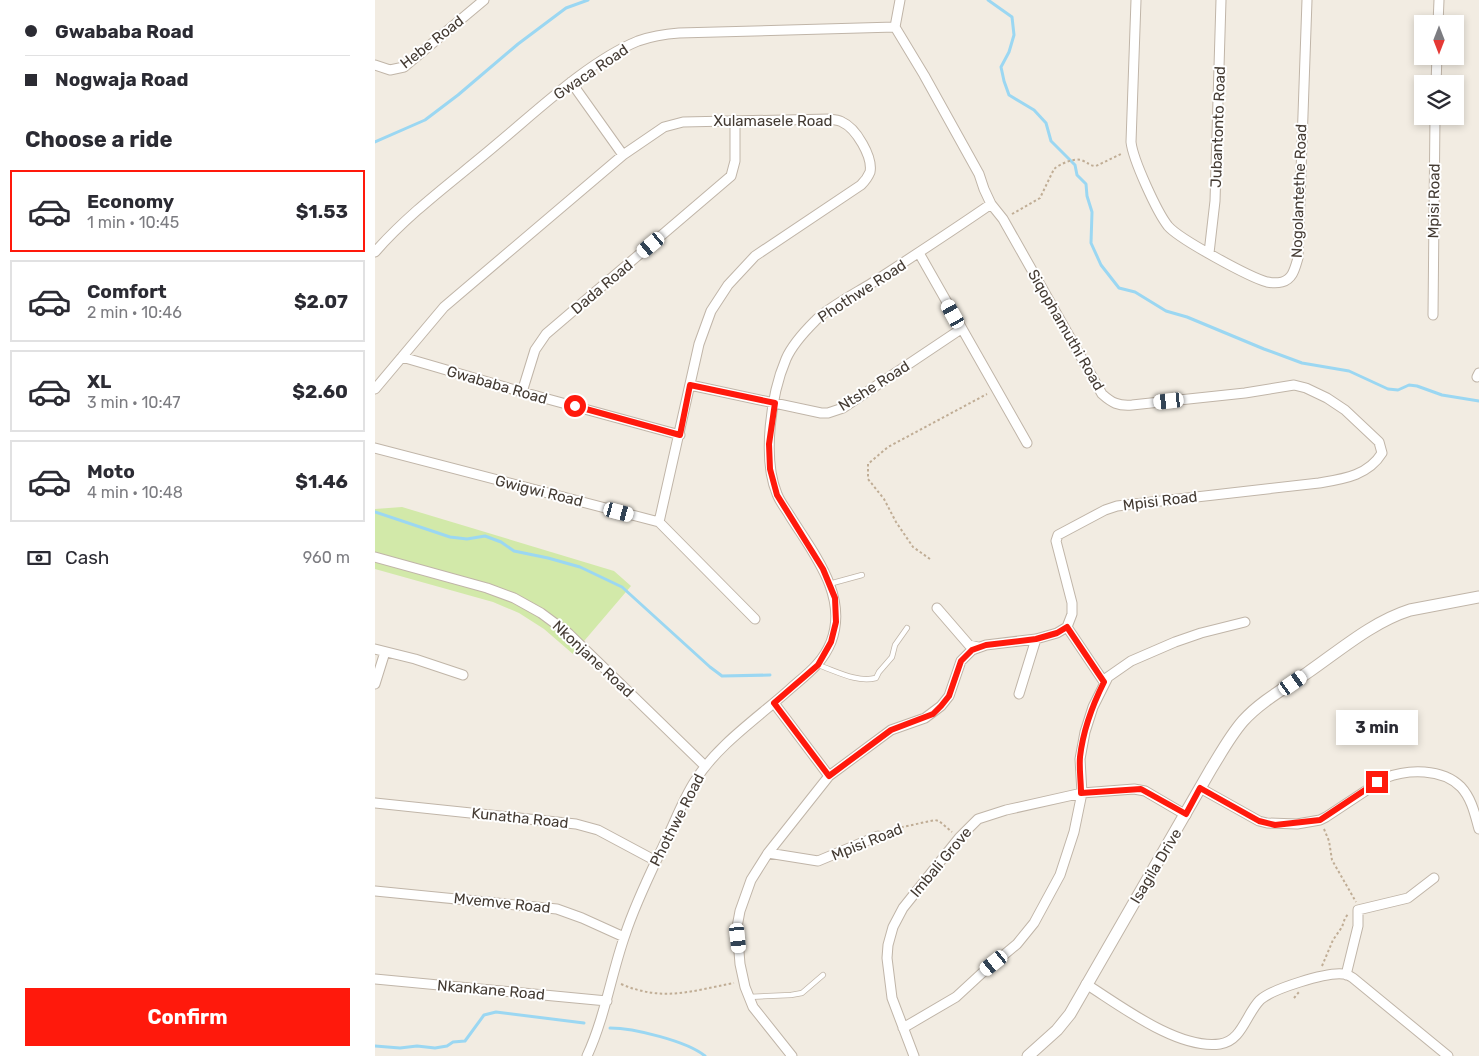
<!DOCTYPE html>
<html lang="en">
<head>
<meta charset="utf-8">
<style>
  body { margin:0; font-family:Rubik,sans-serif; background:#f2f2f3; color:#2b2b33; height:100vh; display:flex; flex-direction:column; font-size:19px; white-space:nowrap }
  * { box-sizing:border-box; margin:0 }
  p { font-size:16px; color:#7c7c81 }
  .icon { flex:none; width:28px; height:28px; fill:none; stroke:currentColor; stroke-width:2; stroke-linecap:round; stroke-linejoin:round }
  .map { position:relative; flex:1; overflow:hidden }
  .side { display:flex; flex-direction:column; background:#fff; width:375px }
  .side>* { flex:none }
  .guide { display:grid; align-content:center; height:110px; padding:0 25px; background:#fff }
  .needle { width:32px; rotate:180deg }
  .controls { position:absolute; left:1039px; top:15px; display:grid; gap:10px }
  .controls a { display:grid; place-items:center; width:50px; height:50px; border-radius:0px; background:#fff; box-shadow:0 2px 8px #0003; font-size:25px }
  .end { position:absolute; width:22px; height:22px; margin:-11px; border:6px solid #ff190c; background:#fff; box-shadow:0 0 0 2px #fff }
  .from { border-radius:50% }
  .bubble { position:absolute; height:35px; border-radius:0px; background:#fff; box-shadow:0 2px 8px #0003; font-size:16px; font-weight:700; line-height:35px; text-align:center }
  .car { position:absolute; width:15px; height:30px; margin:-15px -8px; border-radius:6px; box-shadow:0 0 4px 1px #0007; background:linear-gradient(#fff 24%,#345 0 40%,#fff 0 76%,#345 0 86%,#fff 0) }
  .guide b { display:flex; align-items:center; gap:18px; height:48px; font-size:19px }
  .guide b+b { border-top:1px solid #e1e1e2 }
  .guide i { width:12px; height:12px; background:#2b2b33 }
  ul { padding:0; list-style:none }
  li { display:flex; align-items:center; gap:15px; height:82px; margin:0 10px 8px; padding:0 15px; border:2px solid #e1e1e2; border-radius:0px }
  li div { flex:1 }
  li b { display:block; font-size:19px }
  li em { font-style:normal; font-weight:700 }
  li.current { border-color:#ff190c }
  li>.icon { width:45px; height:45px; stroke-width:1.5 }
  h2 { padding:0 25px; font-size:22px; line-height:60px }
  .pay { display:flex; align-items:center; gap:12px; height:55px; padding:0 25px; font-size:19px }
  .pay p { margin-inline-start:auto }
  .primary-button { display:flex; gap:10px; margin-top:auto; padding:10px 25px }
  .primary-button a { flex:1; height:58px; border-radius:0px; background:#ff190c; color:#fff; font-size:20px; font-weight:700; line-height:58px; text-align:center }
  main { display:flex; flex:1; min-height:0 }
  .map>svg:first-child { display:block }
</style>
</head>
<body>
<main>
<section class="side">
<div class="guide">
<b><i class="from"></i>Gwababa Road</b>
<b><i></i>Nogwaja Road</b>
</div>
<h2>Choose a ride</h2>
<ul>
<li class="current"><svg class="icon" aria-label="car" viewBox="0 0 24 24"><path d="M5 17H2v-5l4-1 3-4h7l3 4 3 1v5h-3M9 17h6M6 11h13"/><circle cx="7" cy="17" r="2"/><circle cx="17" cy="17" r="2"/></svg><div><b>Economy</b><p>1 min · 10:45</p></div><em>$1.53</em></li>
<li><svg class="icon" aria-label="car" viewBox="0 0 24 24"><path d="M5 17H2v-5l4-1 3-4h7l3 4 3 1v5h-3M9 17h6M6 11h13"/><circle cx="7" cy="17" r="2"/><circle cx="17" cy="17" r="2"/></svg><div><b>Comfort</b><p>2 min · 10:46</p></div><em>$2.07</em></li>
<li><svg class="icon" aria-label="car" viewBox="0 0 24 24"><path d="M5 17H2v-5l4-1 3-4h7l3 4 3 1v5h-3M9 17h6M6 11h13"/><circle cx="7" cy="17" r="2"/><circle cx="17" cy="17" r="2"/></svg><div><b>XL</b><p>3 min · 10:47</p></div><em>$2.60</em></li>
<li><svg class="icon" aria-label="car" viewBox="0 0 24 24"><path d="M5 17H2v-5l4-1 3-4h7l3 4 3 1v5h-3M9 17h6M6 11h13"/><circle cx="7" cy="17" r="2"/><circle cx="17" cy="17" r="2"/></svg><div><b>Moto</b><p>4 min · 10:48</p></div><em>$1.46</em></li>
</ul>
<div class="pay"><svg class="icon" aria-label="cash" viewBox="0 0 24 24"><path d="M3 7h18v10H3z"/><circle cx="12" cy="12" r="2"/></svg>Cash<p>960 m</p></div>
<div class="primary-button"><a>Confirm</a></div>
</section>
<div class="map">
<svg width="1104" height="1056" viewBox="0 0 1104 1056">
  <rect width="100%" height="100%" fill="#f2ece2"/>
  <path fill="#d2e9a9" d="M27,507l212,64 17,15 -58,68 -29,-25 -25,-16 -26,-11 -118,-33v-60z"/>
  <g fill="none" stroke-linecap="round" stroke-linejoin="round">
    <path stroke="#9bd7f2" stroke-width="3" d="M613,0l24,17 2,18 -5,17 -8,15 3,14 5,14 25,15 12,13 5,18 24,24 2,10 9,9 1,12 5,16 -1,31 10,22 18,23 16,4 31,19 21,6 77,32 38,14 47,8 39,18 10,1 11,-5 8,1 25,9 37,6
      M0,142l50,-22 33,-25 60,-51 48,-36 22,-8
      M0,512l75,25 17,2 18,-3 16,6 13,9 34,7 32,9 42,20 88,80 12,9 48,-1
      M235,1028c23,0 77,13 95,28
      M0,1046l25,2 17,-2 18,2 12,-2 6,-4 12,-1 19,-26 12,-3 88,11"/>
    <defs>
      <path id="service" d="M454,584l33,-9
        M443,665c18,6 39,18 58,13l3,-6 13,-15 3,-12 12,-17
        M373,997l43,-2 11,-2 21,-18"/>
      <path id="minor" d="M761,0l-5,142c2,18 26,70 37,84 11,13 81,51 99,56 5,1 11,1 15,0 11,-3 13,-14 16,-24l9,-258
        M1063,24l1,-24
        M520,27l5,-27
        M0,65l15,5 14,-3 80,-67
        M196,82l52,73
        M1061,84l1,-28
        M0,252c36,-41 81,-73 122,-108 41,-34 92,-83 141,-103 14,-5 27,-7 41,-8l216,-6
        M544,253l108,190
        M834,253l6,-52 6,-201
        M1058,315l2,-199
        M27,357l120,35 158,43
        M1102,377l2,-4
        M315,385l131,28h7l15,-5 118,-79
        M0,389l69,-82 179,-152 41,-28 19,-5 147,-3c4,1 9,1 12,3 14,6 31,35 28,50 -2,5 -5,9 -9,13l-106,71 -27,29 -17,26 -12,33 -40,178
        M147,392l13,-42 11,-16 185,-158 4,-15v-41
        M0,448l284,74 96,97
        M0,557l112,31 27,10 27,15 27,20 137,133
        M562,608l32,37 9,2
        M692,627l37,55
        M0,649l40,10 48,16
        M0,684l10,-32
        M644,694l17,-55
        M399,703l55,73
        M825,788l59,33 8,2 30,1 23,-4 6,-3 59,-39c23,-9 57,-10 76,9 11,12 14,28 18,42
        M0,803l201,21 22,6 58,31
        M393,853l50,8 60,-25
        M0,891l182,18 25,9 42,19
        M971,975l12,-49v-16l50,-12 26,-20
        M0,979l232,22
        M711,984c35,22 92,66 134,60 22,-3 26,-30 40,-44 12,-11 66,-28 83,-26 4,0 7,2 10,4l95,78
        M528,1028l53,-31 26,-24 35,-29 17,-21 26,-48 14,-43 8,-39 -2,-34 5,-27 8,-25 15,-30 23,-16 44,-19 26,-9 44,-11
        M212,1056c18,-39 24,-81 38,-121 11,-34 27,-65 42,-97 9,-19 17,-40 28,-57 22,-36 64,-64 95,-92 17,-15 32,-25 41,-47 18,-46 -18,-89 -41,-126 -4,-7 -10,-14 -13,-22 -15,-36 -6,-100 9,-135 6,-14 18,-27 29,-38 12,-13 41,-28 57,-38 40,-26 80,-52 119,-79l-7,-15 -5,-15 -55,-99 -29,-48
        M417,1056l-39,-49 -8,-20 -5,-23 -3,-37 3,-16 11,-31 17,-27 61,-77 62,-46 34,-12 16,-12 8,-10 12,-35 11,-11 14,-5 50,-6 21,-6 10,-6 5,-13v-11l-16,-62 2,-6 47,-25 12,-4 202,-23c23,-4 49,-7 63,-30l-3,-11 -34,-32 -18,-12 -21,-10 -12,-3 -49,8 -113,12c-14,1 -20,-2 -30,-11l-99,-175 -12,-15
        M539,1056l-22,-58 -5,-40 1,-13 5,-18 10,-19 56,-70 19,-19 28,-9 76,-17 52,-4 11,2 41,24"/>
      <path id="tertiary" d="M653,1056l29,-26 13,-16 141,-245c10,-16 19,-33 32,-48 17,-19 42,-33 64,-48 32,-22 65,-51 103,-63l69,-13"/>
    </defs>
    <use href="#service" stroke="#c0b5a8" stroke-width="6"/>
    <use href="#minor" stroke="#c0b5a8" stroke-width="11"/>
    <use href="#tertiary" stroke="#c0b5a8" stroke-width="13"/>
    <path stroke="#c0ad95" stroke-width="2" stroke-dasharray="2.5 2.5" stroke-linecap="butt" d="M637,214l28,-16 14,-29c6,-5 19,-11 27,-9 6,2 9,6 15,6l27,-13
      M555,559l-17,-12 -17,-25 -12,-23 -16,-20v-15l20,-17 99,-53
      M949,829l5,12 3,19 24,42
      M512,832l11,-4 37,-8 4,1 13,11
      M947,966l11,-26 9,-13 3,-9 4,-5
      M246,984c42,18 70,7 113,-1
      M919,998l5,-6"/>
    <use href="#service" stroke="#fff" stroke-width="4.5"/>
    <use href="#minor" stroke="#fff" stroke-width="9"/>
    <use href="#tertiary" stroke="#fff" stroke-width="11"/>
  </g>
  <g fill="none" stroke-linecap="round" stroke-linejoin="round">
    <path stroke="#ff190c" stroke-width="6" d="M200,406l105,29 10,-50 85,18 -6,41 1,25 7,26 46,74 12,29 1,24 -5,20 -13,23 -44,38 55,73 62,-46 42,-16 8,-8 8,-10 12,-35 11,-11 14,-5 50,-6 21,-6 10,-6 37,55c-12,24 -21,49 -24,75 -1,12 1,24 1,36l60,-4 45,25 14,-26 59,33 16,4 45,-5 57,-38"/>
  </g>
  <g text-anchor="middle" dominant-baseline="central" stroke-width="4" stroke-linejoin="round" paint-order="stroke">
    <g font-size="15" fill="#443b33" stroke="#fff">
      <text transform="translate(57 42) rotate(-38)">Hebe Road</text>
      <text transform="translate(216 72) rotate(-34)">Gwaca Road</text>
      <text x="398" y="121">Xulamasele Road</text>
      <text transform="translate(843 127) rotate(-88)">Jubantonto Road</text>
      <text transform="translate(924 191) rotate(-88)">Nogolantethe Road</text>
      <text transform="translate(1059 201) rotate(-89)">Mpisi Road</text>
      <text transform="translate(227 287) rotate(-40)">Dada Road</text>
      <text transform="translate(487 291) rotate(-33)">Phothwe Road</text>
      <text transform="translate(691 330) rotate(60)">Siqophamuthi Road</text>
      <text transform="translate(122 385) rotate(16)">Gwababa Road</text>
      <text transform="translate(499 386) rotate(-32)">Ntshe Road</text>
      <text transform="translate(164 491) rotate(14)">Gwigwi Road</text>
      <text transform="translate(785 501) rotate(-7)">Mpisi Road</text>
      <text transform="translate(218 659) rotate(43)">Nkonjane Road</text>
      <text transform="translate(145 818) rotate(6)">Kunatha Road</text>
      <text transform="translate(302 820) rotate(-63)">Phothwe Road</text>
      <text transform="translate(492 842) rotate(-22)">Mpisi Road</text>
      <text transform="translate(566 862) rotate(-50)">Imbali Grove</text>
      <text transform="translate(781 866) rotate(-59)">Isagila Drive</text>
      <text transform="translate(127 903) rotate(6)">Mvemve Road</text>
      <text transform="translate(116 990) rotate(5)">Nkankane Road</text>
    </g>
  </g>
</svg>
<div class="controls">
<a><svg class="needle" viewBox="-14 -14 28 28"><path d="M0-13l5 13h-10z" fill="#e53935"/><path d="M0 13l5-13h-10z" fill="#7c7c81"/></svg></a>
<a><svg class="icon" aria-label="layers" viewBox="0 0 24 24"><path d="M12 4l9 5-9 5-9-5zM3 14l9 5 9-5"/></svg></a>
</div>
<i class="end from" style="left:200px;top:406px"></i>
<i class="end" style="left:1002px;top:782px"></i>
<div class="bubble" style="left:961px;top:710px;width:82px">3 min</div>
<i class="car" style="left:276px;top:245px;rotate:230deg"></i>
<i class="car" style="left:578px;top:314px;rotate:331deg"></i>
<i class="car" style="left:794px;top:401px;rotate:264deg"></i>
<i class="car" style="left:244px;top:512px;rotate:105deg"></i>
<i class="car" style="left:918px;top:683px;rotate:55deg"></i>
<i class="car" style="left:363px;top:938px;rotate:174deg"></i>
<i class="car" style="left:619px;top:963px;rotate:231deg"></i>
</div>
</main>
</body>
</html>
